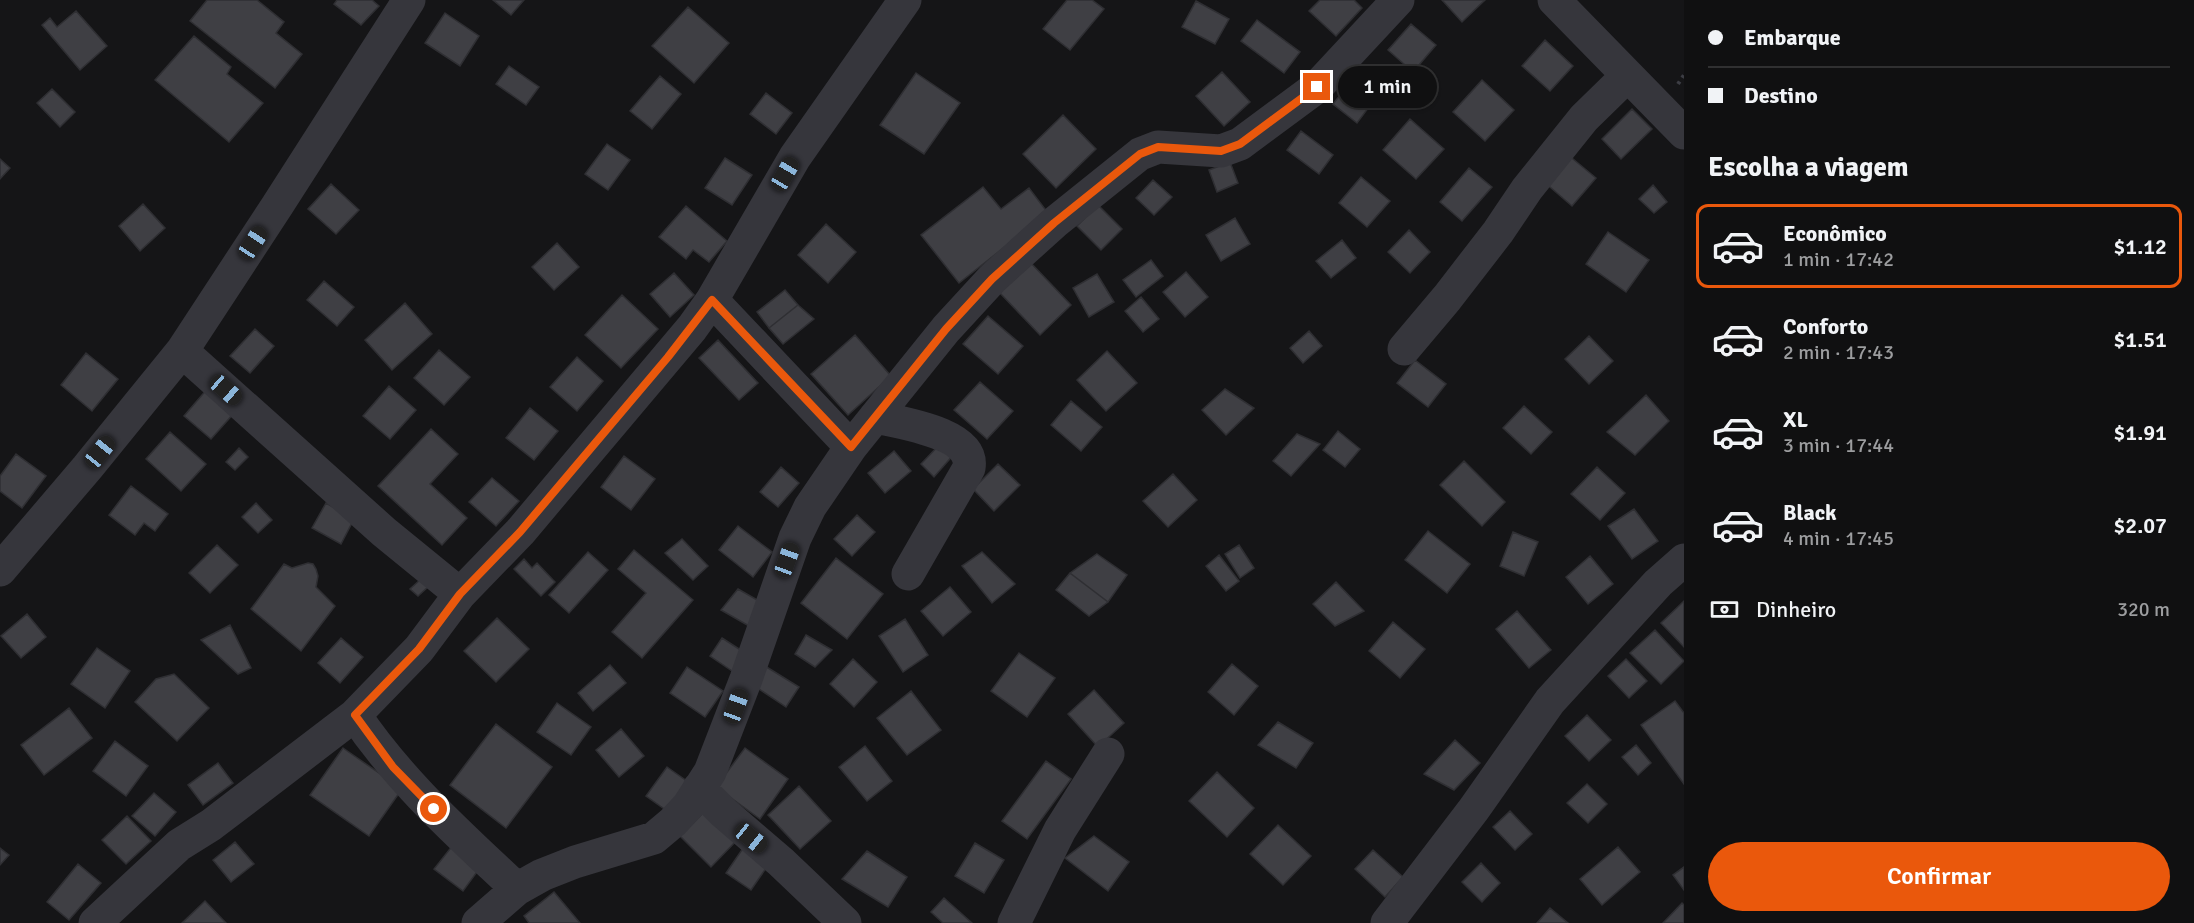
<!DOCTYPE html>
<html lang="pt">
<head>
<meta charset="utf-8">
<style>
  body { margin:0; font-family:Signika,sans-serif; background:#1e1e1f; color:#f1f3f6; height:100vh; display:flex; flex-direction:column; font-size:22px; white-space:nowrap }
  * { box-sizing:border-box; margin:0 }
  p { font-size:20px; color:#9c9d9f }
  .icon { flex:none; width:33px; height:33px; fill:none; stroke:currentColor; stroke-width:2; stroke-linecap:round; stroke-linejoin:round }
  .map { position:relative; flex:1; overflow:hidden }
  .side { display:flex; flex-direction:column; background:#101011; width:510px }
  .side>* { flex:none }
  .guide { display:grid; align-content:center; height:132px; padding:0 24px; background:#101011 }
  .end { position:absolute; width:27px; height:27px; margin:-14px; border:8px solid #ea580c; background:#fff; box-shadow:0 0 0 3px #fff }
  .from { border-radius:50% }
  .bubble { position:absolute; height:42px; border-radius:21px; background:#101011; box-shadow:0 2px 4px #0004,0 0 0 2px #303031; font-size:20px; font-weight:600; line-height:42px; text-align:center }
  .car { position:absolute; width:18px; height:36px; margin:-18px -9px; border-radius:8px; box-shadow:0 0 4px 2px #0007; background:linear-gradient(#222 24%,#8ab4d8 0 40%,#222 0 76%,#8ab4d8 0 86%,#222 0) }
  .guide b { display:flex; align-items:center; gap:21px; height:57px; font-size:22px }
  .guide b+b { border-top:2px solid #303031 }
  .guide i { width:15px; height:15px; background:#f1f3f6 }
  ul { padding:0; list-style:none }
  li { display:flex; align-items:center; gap:18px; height:84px; margin:0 12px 9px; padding:0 12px; border:3px solid transparent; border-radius:12px }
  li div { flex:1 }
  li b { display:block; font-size:22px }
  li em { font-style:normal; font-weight:600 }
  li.active { border-color:#ea580c }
  li>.icon { width:54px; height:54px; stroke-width:1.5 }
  h2 { padding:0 24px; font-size:27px; line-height:72px }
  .pay { display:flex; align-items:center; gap:15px; height:66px; padding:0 24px; font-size:22px }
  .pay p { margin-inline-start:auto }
  .action { display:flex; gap:12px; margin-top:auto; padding:12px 24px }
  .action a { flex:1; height:69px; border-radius:36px; background:#ea580c; color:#fff; font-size:24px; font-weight:600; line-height:69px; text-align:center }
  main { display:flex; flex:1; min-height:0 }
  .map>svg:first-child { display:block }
</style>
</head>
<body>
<main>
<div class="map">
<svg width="1684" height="923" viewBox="0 0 1684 923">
  <rect width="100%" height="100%" fill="#151517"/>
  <path fill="#3f3f44" stroke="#2f2f33" stroke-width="1.5" d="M207,0h50l27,22 -8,11 26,21 -27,34 -85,-67z
    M337,0h35l7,6 -18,19 -27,-21z
    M493,0h31l-13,15z
    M1067,0h25l12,9 -34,41 -27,-21z
    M1320,0h34l8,8 -26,28 -27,-25z
    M1442,0h43l-23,22z
    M1196,1l33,18 -14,25 -33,-17z
    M688,7l41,36 -35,40 -42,-37z
    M76,11l31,35 -27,24 -38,-45 8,-7 7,9z
    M445,13l34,23 -19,30 -35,-23z
    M1257,20l43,32 -16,21 -43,-32z
    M1411,24l25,21 -23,27 -25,-22z
    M194,36l37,31 -4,7 36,29 -34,39 -74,-62z
    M1545,40l28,26 -23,25 -28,-25z
    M509,66l30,21 -13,18 -30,-21z
    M1222,72l28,30 -26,24 -28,-30z
    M916,73l44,30 -36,51 -44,-29z
    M660,76l21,18 -29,35 -22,-18z
    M1482,80l32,30 -29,31 -32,-29z
    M1351,81l24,18 -18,24 -24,-19z
    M52,89l23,23 -15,15 -23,-24z
    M766,93l26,20 -16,21 -26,-20z
    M1632,109l20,20 -31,30 -19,-20z
    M1063,115l33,34 -40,39 -33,-34z
    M1410,119l34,30 -28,30 -33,-29z
    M1301,131l32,24 -14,19 -32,-24z
    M607,144l23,16 -22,30 -23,-16z
    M1567,154l29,24 -24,28 -29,-25z
    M725,158l27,17 -20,30 -27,-17z
    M0,159l10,9 -10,11z
    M1230,162l8,21 -21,9 -8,-22z
    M1469,168l23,19 -30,34 -22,-19z
    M1361,177l29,24 -23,26 -28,-24z
    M1153,180l19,17 -18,18 -18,-17z
    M331,184l28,26 -23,24 -28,-25z
    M1653,185l14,17 -13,11 -15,-14z
    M983,187l18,22 28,-21 19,25 -89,70 -38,-48z
    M143,204l22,24 -25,23 -21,-25z
    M1098,205l24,24 -21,21 -24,-24z
    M686,206l41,35 -18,21 -16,-12 -7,9 -27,-22z
    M1235,218l15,26 -29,17 -15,-26z
    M826,224l30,28 -28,31 -30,-28z
    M1409,230l21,22 -20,21 -22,-21z
    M1608,232l41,28 -23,32 -40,-28z
    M1342,240l14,18 -25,20 -15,-17z
    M557,243l22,24 -25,23 -22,-23z
    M1151,260l12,16 -27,21 -13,-17z
    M1029,261l42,44 -31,30 -42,-44z
    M1186,272l22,25 -23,20 -22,-25z
    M674,273l20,22 -24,22 -20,-23z
    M1097,274l17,28 -25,15 -16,-29z
    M324,281l30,26 -17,19 -30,-26z
    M785,290l13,15 -29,23 -12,-16z
    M622,295l36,34 -37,39 -36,-33z
    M1141,297l18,22 -16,13 -18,-21z
    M405,303l27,31 -40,36 -27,-30z
    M798,305l16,14 -31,25 -14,-16z
    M988,316l35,30 -25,28 -35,-30z
    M255,329l19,17 -24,27 -20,-17z
    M1309,331l13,15 -19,17 -13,-15z
    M855,335l36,41 -43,39 -37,-41z
    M1589,336l24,25 -24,23 -24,-25z
    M718,340l40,43 -19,17 -40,-42z
    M439,350l31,27 -26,28 -30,-27z
    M1107,351l30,32 -31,28 -29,-31z
    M86,353l32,26 -26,32 -31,-26z
    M577,357l26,24 -26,30 -27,-24z
    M1415,360l31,24 -18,23 -31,-24z
    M980,382l33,29 -26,28 -33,-29z
    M389,386l27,24 -26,29 -27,-23z
    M208,388l27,24 -24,27 -27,-23z
    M1225,389l29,19 -28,27 -24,-25z
    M1646,395l23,26 -34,34 -28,-23z
    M1071,401l31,26 -21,24 -30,-26z
    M1524,406l28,26 -21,22 -28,-26z
    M530,408l28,23 -24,29 -28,-22z
    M431,429l27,25 -28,30 37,34 -25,27 -64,-59z
    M1338,431l22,18 -15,18 -22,-17z
    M170,432l36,32 -25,27 -35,-32z
    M1297,434l23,10 -29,32 -18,-15z
    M942,442l13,11 -21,24 -13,-13z
    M239,448l9,9 -13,13 -9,-8z
    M894,451l17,20 -26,22 -17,-20z
    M16,454l30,22 -24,32 -22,-17v-15z
    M624,456l31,23 -24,31 -30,-23z
    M1464,461l41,41 -23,24 -42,-41z
    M998,464l22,21 -26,26 -21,-22z
    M781,467l18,16 -21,24 -18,-15z
    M1597,467l28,26 -25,27 -29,-26z
    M1173,474l24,26 -29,27 -25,-26z
    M492,478l27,23 -23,25 -27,-24z
    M131,486l37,28 -13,17 -11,-8 -9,12 -26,-20z
    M256,503l16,17 -14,13 -16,-16z
    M326,503l28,16 -13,25 -29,-16z
    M1634,509l24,32 -26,18 -24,-33z
    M857,515l18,17 -23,24 -18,-17z
    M738,526l34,26 -19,25 -34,-27z
    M1428,531l42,33 -23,29 -42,-33z
    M1513,532l25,10 -14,34 -24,-10z
    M682,539l26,27 -15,14 -28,-27z
    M217,545l21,20 -28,28 -21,-20z
    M1239,545l15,23 -14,10 -15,-24z
    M634,550l59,50 -51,58 -30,-26 34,-39 -28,-24z
    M588,552l20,18 -39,43 -20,-18z
    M982,552l33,32 -23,19 -30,-37z
    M1097,554l30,21 -19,27 -38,-29z
    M1219,555l20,26 -13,10 -20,-25z
    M1590,556l23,28 -25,20 -22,-27z
    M836,558l47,36 -36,45 -46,-36z
    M524,559l8,9 5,-5 18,19 -14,14 -27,-27z
    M308,563l5,1 3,5 2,7 -2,11 19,19 -34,45 -50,-42 33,-45 8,4z
    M1070,573l38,29 -19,14 -33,-26z
    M421,579l7,8 -10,9 -8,-7z
    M1336,582l28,29 -29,15 -22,-22z
    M950,587l21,25 -28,24 -22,-25z
    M738,589l28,16 -17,21 -28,-16z
    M1684,601v46l-23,-24z
    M1517,611l34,39 -22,18 -33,-39z
    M27,614l19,23 -25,21 -20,-22z
    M497,618l32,31 -33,33 -32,-31z
    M905,619l23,36 -25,17 -24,-36z
    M1393,622l32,27 -25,29 -31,-27z
    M230,625l21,43 -13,6 -37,-34z
    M1655,630l29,31 -23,23 -31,-31z
    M806,635l26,15 -17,17 -20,-13z
    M341,638l22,19 -23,26 -22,-20z
    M722,638l28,18 -12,19 -28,-19z
    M97,648l33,23 -25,37 -34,-24z
    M1019,653l36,25 -28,39 -36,-26z
    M853,659l24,23 -23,25 -24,-23z
    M1626,659l21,22 -18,17 -21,-22z
    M1232,664l26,22 -24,29 -26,-23z
    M610,665l16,18 -33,28 -15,-18z
    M765,666l34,21 -13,20 -33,-22z
    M687,667l36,24 -18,26 -35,-24z
    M174,674l35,34 -32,33 -42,-39 21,-23z
    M1094,690l30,33 -26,24 -30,-33z
    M911,691l30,39 -34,25 -30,-37z
    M1675,701l9,12v71l-43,-59z
    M557,703l34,24 -20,28 -34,-23z
    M69,708l23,30 -48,37 -23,-30z
    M1587,715l24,25 -22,21 -24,-25z
    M1278,722l35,21 -17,25 -38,-23z
    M496,724l56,43 -46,61 -56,-43z
    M621,729l23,27 -25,21 -23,-27z
    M1455,740l25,23 -26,27 -30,-16z
    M115,741l33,25 -22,30 -33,-25z
    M1636,745l15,18 -13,12 -16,-18z
    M865,746l27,35 -25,20 -28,-34z
    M343,748l59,41 -33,47 -59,-41z
    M745,748l43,31 -28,40 -44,-32z
    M1046,761l25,18 -44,60 -25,-18z
    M218,763l15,20 -30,22 -15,-20z
    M667,767l24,17 -21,29 -24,-17z
    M1217,772l37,36 -27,29 -38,-36z
    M1587,784l20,20 -19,19 -21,-20z
    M799,786l32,35 -31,28 -32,-34z
    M154,793l22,19 -21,24 -23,-20z
    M710,806l31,30 -30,31 -31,-31z
    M1510,811l22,23 -17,16 -22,-23z
    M127,816l24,25 -25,23 -24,-24z
    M1278,825l33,31 -28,29 -33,-31z
    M1094,836l35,26 -21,29 -43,-33z
    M457,840l28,21 -22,30 -29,-22z
    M748,841l25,17 -22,32 -25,-17z
    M235,842l19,22 -23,18 -18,-22z
    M975,843l29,17 -20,33 -29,-17z
    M1618,847l22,25 -38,33 -22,-26z
    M0,848l9,7 -9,10z
    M1373,850l30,27 -18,20 -30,-28z
    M867,851l40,26 -19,30 -46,-28z
    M1481,863l19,20 -18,19 -20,-20z
    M78,864l23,19 -32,37 -22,-18z
    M1684,867v23l-11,-15z
    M554,892l26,31h-51l-5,-7z
    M944,898l28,25h-29l-12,-11z
    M205,901l21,22h-44z
    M1682,903l2,2v18h-21z
    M1550,908l18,15h-31z"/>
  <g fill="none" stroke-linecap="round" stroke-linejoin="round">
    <path stroke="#3c3d44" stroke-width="4" stroke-dasharray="3 4.5" stroke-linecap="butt" d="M1678,84l6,-9"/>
    <path stroke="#36363c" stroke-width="33" d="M1554,0l130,133
      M712,300l139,147
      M1404,349l43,-51 51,-66 29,-43 57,-71 43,-42
      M182,351l202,181 76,62 -41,55 -64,66c45,67 104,119 162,174
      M875,417c26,6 100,16 94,51l-61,106
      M0,570l87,-102 95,-117 95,-145 132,-206
      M460,594l60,-62 172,-204 20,-28 83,-143 110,-157
      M699,788l25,25 57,49 64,61
      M95,923l84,-78 32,-20 144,-110
      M478,923l39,-34 25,-14 33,-13 79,-24 19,-16 15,-16 22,-34 36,-93 49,-141 15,-31 41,-60 95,-118 46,-50 62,-56 86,-69 18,-7 63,4 19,-7 77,-57 81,-87
      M1014,923l46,-93 48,-76
      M1387,923l87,-114 76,-108 108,-118 26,-23"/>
  </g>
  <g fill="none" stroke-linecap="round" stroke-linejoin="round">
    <path stroke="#ea580c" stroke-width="8" d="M434,809l-41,-42 -38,-52 64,-66 41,-55 60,-62 148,-175 44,-57 139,147 95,-118 46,-50 62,-56 86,-69 18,-7 63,4 19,-7 77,-57"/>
  </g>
</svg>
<i class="end from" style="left:434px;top:809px"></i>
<i class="end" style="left:1317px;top:87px"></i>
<div class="bubble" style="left:1338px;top:66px;width:99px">1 min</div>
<i class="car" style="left:785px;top:174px;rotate:30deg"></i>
<i class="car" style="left:253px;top:243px;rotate:33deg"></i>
<i class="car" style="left:226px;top:390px;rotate:131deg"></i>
<i class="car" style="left:100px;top:452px;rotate:39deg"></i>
<i class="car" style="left:787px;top:560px;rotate:20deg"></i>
<i class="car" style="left:736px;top:706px;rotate:20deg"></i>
<i class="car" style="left:751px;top:838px;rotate:129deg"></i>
</div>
<section class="side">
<div class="guide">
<b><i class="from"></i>Embarque</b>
<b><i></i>Destino</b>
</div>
<h2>Escolha a viagem</h2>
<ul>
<li class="active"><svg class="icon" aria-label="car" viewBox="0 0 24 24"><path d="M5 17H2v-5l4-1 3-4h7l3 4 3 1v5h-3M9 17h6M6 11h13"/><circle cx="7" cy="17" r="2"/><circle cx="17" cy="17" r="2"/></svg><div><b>Econômico</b><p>1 min · 17:42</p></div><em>$1.12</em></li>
<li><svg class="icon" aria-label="car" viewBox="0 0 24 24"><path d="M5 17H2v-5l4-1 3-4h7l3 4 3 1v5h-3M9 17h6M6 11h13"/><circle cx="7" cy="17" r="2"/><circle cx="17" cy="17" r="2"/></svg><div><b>Conforto</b><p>2 min · 17:43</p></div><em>$1.51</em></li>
<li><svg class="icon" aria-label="car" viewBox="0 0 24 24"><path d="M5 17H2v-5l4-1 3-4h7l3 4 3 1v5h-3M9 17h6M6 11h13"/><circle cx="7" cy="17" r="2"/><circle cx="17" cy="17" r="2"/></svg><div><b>XL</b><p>3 min · 17:44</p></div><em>$1.91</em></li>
<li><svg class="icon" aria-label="car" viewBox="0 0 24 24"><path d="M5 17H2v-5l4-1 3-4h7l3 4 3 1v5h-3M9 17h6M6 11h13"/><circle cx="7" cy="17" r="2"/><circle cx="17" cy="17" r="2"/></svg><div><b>Black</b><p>4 min · 17:45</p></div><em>$2.07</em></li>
</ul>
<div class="pay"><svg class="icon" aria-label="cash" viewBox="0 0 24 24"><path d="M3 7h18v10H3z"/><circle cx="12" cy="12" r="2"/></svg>Dinheiro<p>320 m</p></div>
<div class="action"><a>Confirmar</a></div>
</section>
</main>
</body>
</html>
